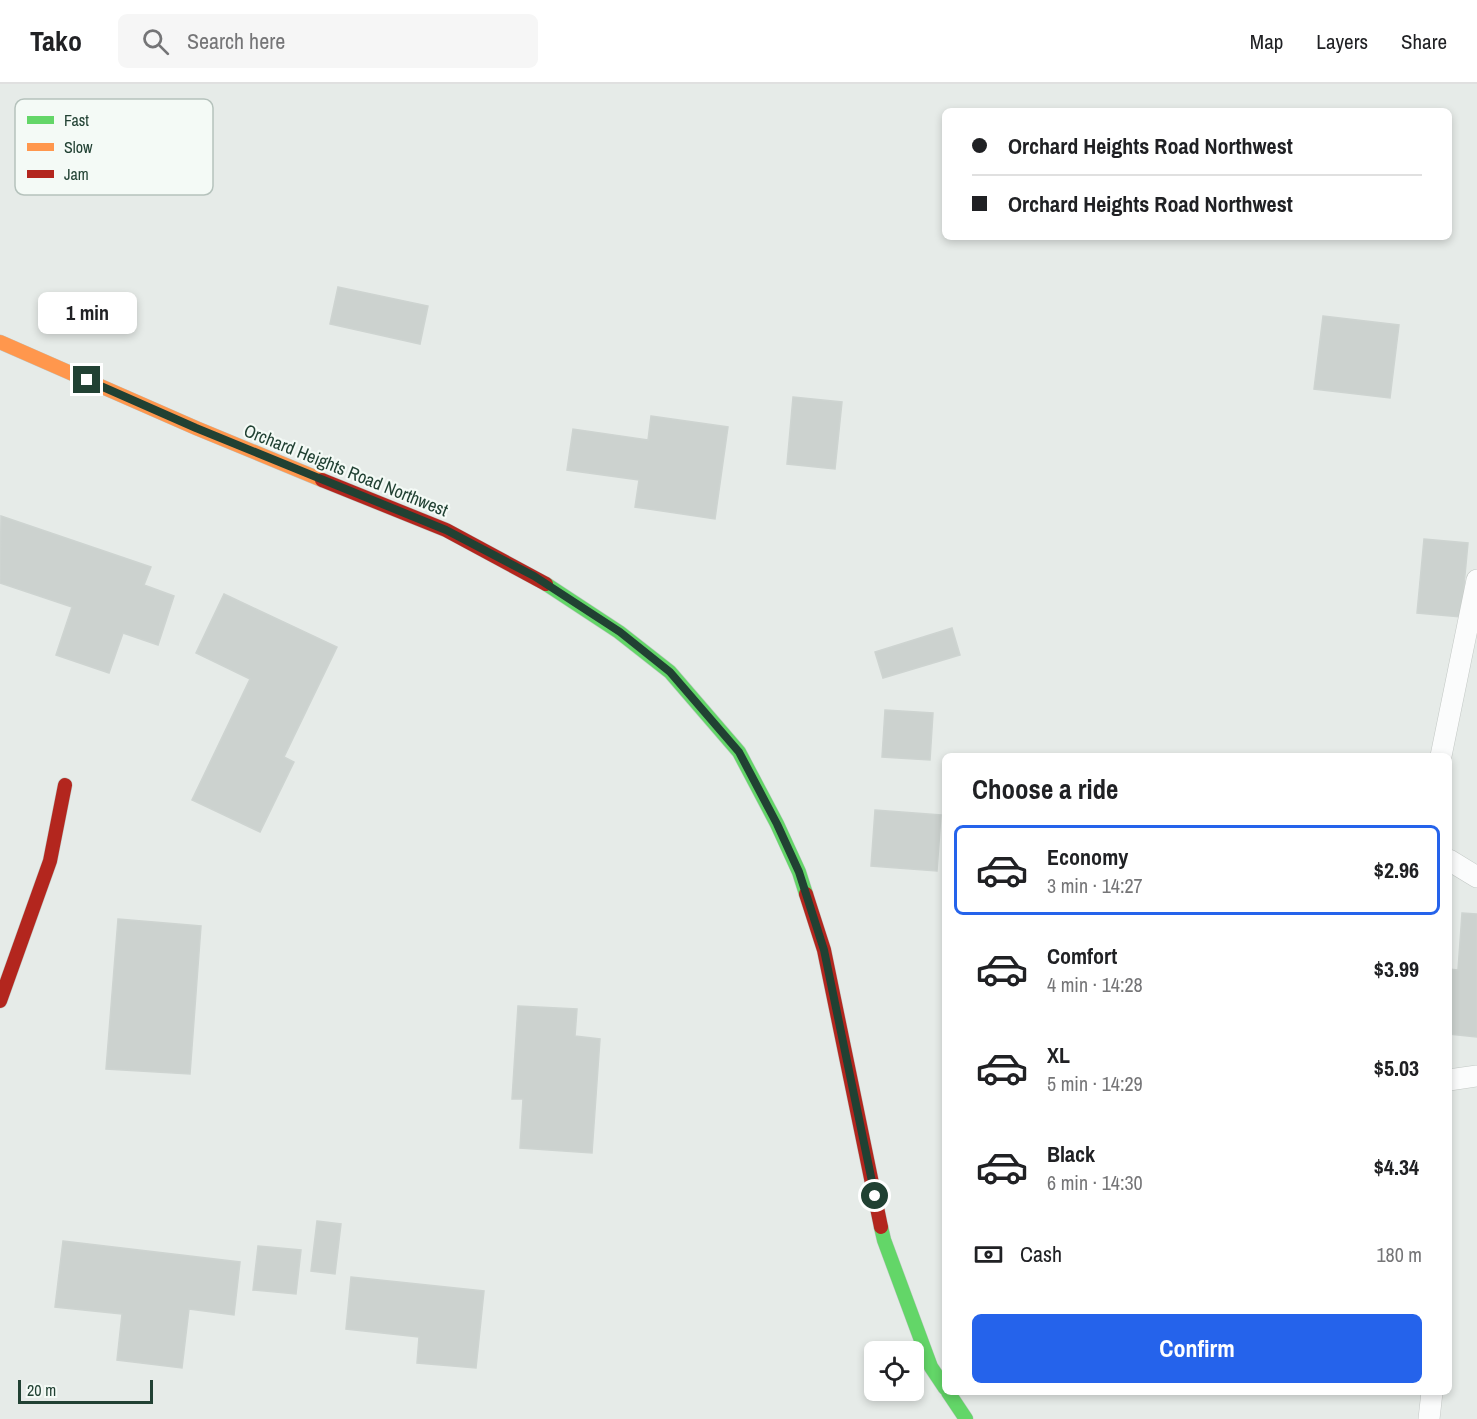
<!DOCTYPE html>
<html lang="en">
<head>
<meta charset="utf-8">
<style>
  body { margin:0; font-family:"Archivo Narrow",sans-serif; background:#f6f6f6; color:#202124; height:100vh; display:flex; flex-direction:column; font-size:22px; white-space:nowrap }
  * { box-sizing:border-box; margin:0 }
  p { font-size:20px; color:#757577 }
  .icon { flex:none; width:33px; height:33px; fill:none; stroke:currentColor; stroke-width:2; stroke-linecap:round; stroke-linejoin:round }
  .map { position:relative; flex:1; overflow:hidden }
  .panel { position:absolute; left:942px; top:669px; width:510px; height:642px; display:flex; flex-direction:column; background:#fff; border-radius:9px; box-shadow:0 3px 9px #0003 }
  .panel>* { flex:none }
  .banner { position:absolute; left:942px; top:24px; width:510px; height:132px; border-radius:9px; box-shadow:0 3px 9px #0003; display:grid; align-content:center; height:132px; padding:0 30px; background:#fff }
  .fabs { position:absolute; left:864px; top:1257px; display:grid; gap:12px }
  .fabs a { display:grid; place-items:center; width:60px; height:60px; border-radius:9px; background:#fff; box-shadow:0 3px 9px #0003; font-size:30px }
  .scale { position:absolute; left:18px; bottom:15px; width:135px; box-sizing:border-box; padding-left:6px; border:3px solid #214133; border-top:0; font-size:16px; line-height:21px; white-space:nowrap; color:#214133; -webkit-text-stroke:4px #f4faf6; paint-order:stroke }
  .end { position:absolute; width:27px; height:27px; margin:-14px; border:8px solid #214133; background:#fff; box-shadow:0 0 0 3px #fff }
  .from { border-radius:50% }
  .bubble { position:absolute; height:42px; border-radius:9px; background:#fff; box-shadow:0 3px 9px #0003; font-size:20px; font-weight:700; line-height:42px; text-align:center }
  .banner b { display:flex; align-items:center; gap:21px; height:57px; font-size:22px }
  .banner b+b { border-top:2px solid #e0e0e0 }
  .banner i { width:15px; height:15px; background:#202124 }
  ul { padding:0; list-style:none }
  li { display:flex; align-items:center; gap:18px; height:90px; margin:0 12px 9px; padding:0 18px; border:3px solid transparent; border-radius:9px }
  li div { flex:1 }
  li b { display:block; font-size:22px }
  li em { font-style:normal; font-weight:700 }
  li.on { border-color:#2563eb }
  li>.icon { width:54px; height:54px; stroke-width:1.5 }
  h2 { padding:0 30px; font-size:27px; line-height:72px }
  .pay { display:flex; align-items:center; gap:15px; height:66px; padding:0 30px; font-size:22px }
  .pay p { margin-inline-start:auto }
  .button { display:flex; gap:12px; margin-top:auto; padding:12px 30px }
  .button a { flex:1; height:69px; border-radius:9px; background:#2563eb; color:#fff; font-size:24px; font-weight:700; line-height:69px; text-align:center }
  header { display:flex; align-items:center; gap:36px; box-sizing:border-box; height:84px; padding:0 30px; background:#fff; border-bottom:2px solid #e0e0e0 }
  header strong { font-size:28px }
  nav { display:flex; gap:33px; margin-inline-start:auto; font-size:21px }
  .search { width:420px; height:54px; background:#f6f6f6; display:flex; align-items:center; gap:15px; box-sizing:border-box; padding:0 21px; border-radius:9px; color:#757577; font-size:22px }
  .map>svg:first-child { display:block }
</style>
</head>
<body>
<header>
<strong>Tako</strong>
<div class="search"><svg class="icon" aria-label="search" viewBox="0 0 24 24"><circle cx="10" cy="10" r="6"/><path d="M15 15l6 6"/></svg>Search here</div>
<nav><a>Map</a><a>Layers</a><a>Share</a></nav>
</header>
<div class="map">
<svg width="1477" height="1335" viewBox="0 0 1477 1335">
  <rect width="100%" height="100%" fill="#e6ebe8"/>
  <path fill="#ccd2cf" stroke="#ced4d1" stroke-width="1.5" d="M338,203l90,19 -8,38 -90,-20z
    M1323,232l76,9 -9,73 -76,-9z
    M793,313l49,5 -7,67 -48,-5z
    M651,332l77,11 -13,92 -80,-12 4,-27 -72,-10 6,-41 75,11z
    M1,432l150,51 -7,18 30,11 -16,49 -35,-12 -14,40 -53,-18 16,-48 -72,-24z
    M1424,455l44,4 -7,74 -44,-4z
    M224,510l113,53 -53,110 10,5 -34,70 -68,-32 58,-121 -54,-26z
    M952,544l8,27 -77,23 -8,-26z
    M885,626l48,3 -3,47 -48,-3z
    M875,726l66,5 -4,56 -66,-5z
    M1462,829l15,1v123l-28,-3v-65l9,1z
    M118,835l83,7 -11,148 -84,-5z
    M518,922l59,3 -2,27 25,3 -8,114 -72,-5 3,-49h-11z
    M317,1137l24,3 -6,50 -24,-3z
    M63,1157l177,21 -6,53 -45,-6 -7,59 -65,-8 5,-46 -67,-7z
    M258,1162l43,4 -5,44 -43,-4z
    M351,1193l133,14 -8,77 -59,-5 2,-26 -73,-8z"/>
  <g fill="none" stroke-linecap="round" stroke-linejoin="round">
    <defs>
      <path id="lane" d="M1441,672l36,-176
        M1449,776l28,17
        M1449,996l28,-4
        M1429,1335l3,-27"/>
      <path id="fast" d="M546,500l73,48 51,40 69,80 38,72 22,48 7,22
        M881,1143l3,13 47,127 14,21
        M948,1308l18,27"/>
      <path id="slow" d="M0,258l196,86 126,52"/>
      <path id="jam" d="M322,396l124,50 100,54
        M806,810l18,56 57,277
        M0,917l50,-140 15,-76"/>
    </defs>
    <use href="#lane" stroke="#c3c8c5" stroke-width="22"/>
    <use href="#fast" stroke="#bfc7c3" stroke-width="15"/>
    <use href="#slow" stroke="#bfc7c3" stroke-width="15"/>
    <use href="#jam" stroke="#bfc7c3" stroke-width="15"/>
    <use href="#lane" stroke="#fbfcfc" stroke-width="21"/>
    <use href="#fast" stroke="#63d668" stroke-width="14"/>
    <use href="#slow" stroke="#ff974d" stroke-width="14"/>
    <use href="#jam" stroke="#b3261e" stroke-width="14"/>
  </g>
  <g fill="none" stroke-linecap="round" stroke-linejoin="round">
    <path stroke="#214133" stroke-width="8" d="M87,296l109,48 250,102 88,46 86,56 50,40 69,80 38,72 22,48 25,78 51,246"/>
  </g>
  <g text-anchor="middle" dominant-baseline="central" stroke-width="4.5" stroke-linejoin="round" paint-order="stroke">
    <g font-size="18" fill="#214133" stroke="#f4faf6">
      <text transform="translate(346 386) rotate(22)">Orchard Heights Road Northwest</text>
    </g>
  </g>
  <rect x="15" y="15" width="198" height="96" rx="9" fill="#f4faf6" stroke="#b5c2bc" stroke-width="1.5"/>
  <rect x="27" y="32" width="27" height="8" fill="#63d668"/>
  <rect x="27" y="59" width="27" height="8" fill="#ff974d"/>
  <rect x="27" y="86" width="27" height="8" fill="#b3261e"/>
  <g font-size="16" fill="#214133">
    <text x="64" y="42">Fast</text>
    <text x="64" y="69">Slow</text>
    <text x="64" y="96">Jam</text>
  </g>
</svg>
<div class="fabs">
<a><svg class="icon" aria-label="locate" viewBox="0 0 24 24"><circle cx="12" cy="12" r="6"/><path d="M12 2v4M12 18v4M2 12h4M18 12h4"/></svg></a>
</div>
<div class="scale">20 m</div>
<i class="end from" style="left:875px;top:1112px"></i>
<i class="end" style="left:87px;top:296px"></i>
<div class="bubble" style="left:38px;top:208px;width:99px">1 min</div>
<div class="banner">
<b><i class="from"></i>Orchard Heights Road Northwest</b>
<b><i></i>Orchard Heights Road Northwest</b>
</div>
<section class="panel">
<h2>Choose a ride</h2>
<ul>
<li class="on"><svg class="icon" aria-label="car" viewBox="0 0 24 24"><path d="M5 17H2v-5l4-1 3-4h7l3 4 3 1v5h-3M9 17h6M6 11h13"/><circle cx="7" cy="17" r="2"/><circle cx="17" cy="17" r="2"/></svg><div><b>Economy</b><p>3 min · 14:27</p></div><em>$2.96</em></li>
<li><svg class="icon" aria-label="car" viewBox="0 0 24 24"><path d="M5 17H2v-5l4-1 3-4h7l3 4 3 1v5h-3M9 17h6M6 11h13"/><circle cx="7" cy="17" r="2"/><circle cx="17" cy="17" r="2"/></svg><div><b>Comfort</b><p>4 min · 14:28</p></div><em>$3.99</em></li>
<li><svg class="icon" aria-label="car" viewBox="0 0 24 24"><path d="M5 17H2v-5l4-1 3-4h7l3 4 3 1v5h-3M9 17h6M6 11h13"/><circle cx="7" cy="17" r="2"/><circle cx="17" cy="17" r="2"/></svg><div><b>XL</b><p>5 min · 14:29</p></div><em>$5.03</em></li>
<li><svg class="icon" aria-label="car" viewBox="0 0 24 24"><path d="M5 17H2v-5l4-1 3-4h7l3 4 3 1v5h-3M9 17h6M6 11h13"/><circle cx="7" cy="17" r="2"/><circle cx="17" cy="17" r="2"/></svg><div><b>Black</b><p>6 min · 14:30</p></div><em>$4.34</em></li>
</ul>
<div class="pay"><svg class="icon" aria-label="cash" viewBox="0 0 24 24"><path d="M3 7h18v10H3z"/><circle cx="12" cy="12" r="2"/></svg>Cash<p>180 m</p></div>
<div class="button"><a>Confirm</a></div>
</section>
</div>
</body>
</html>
